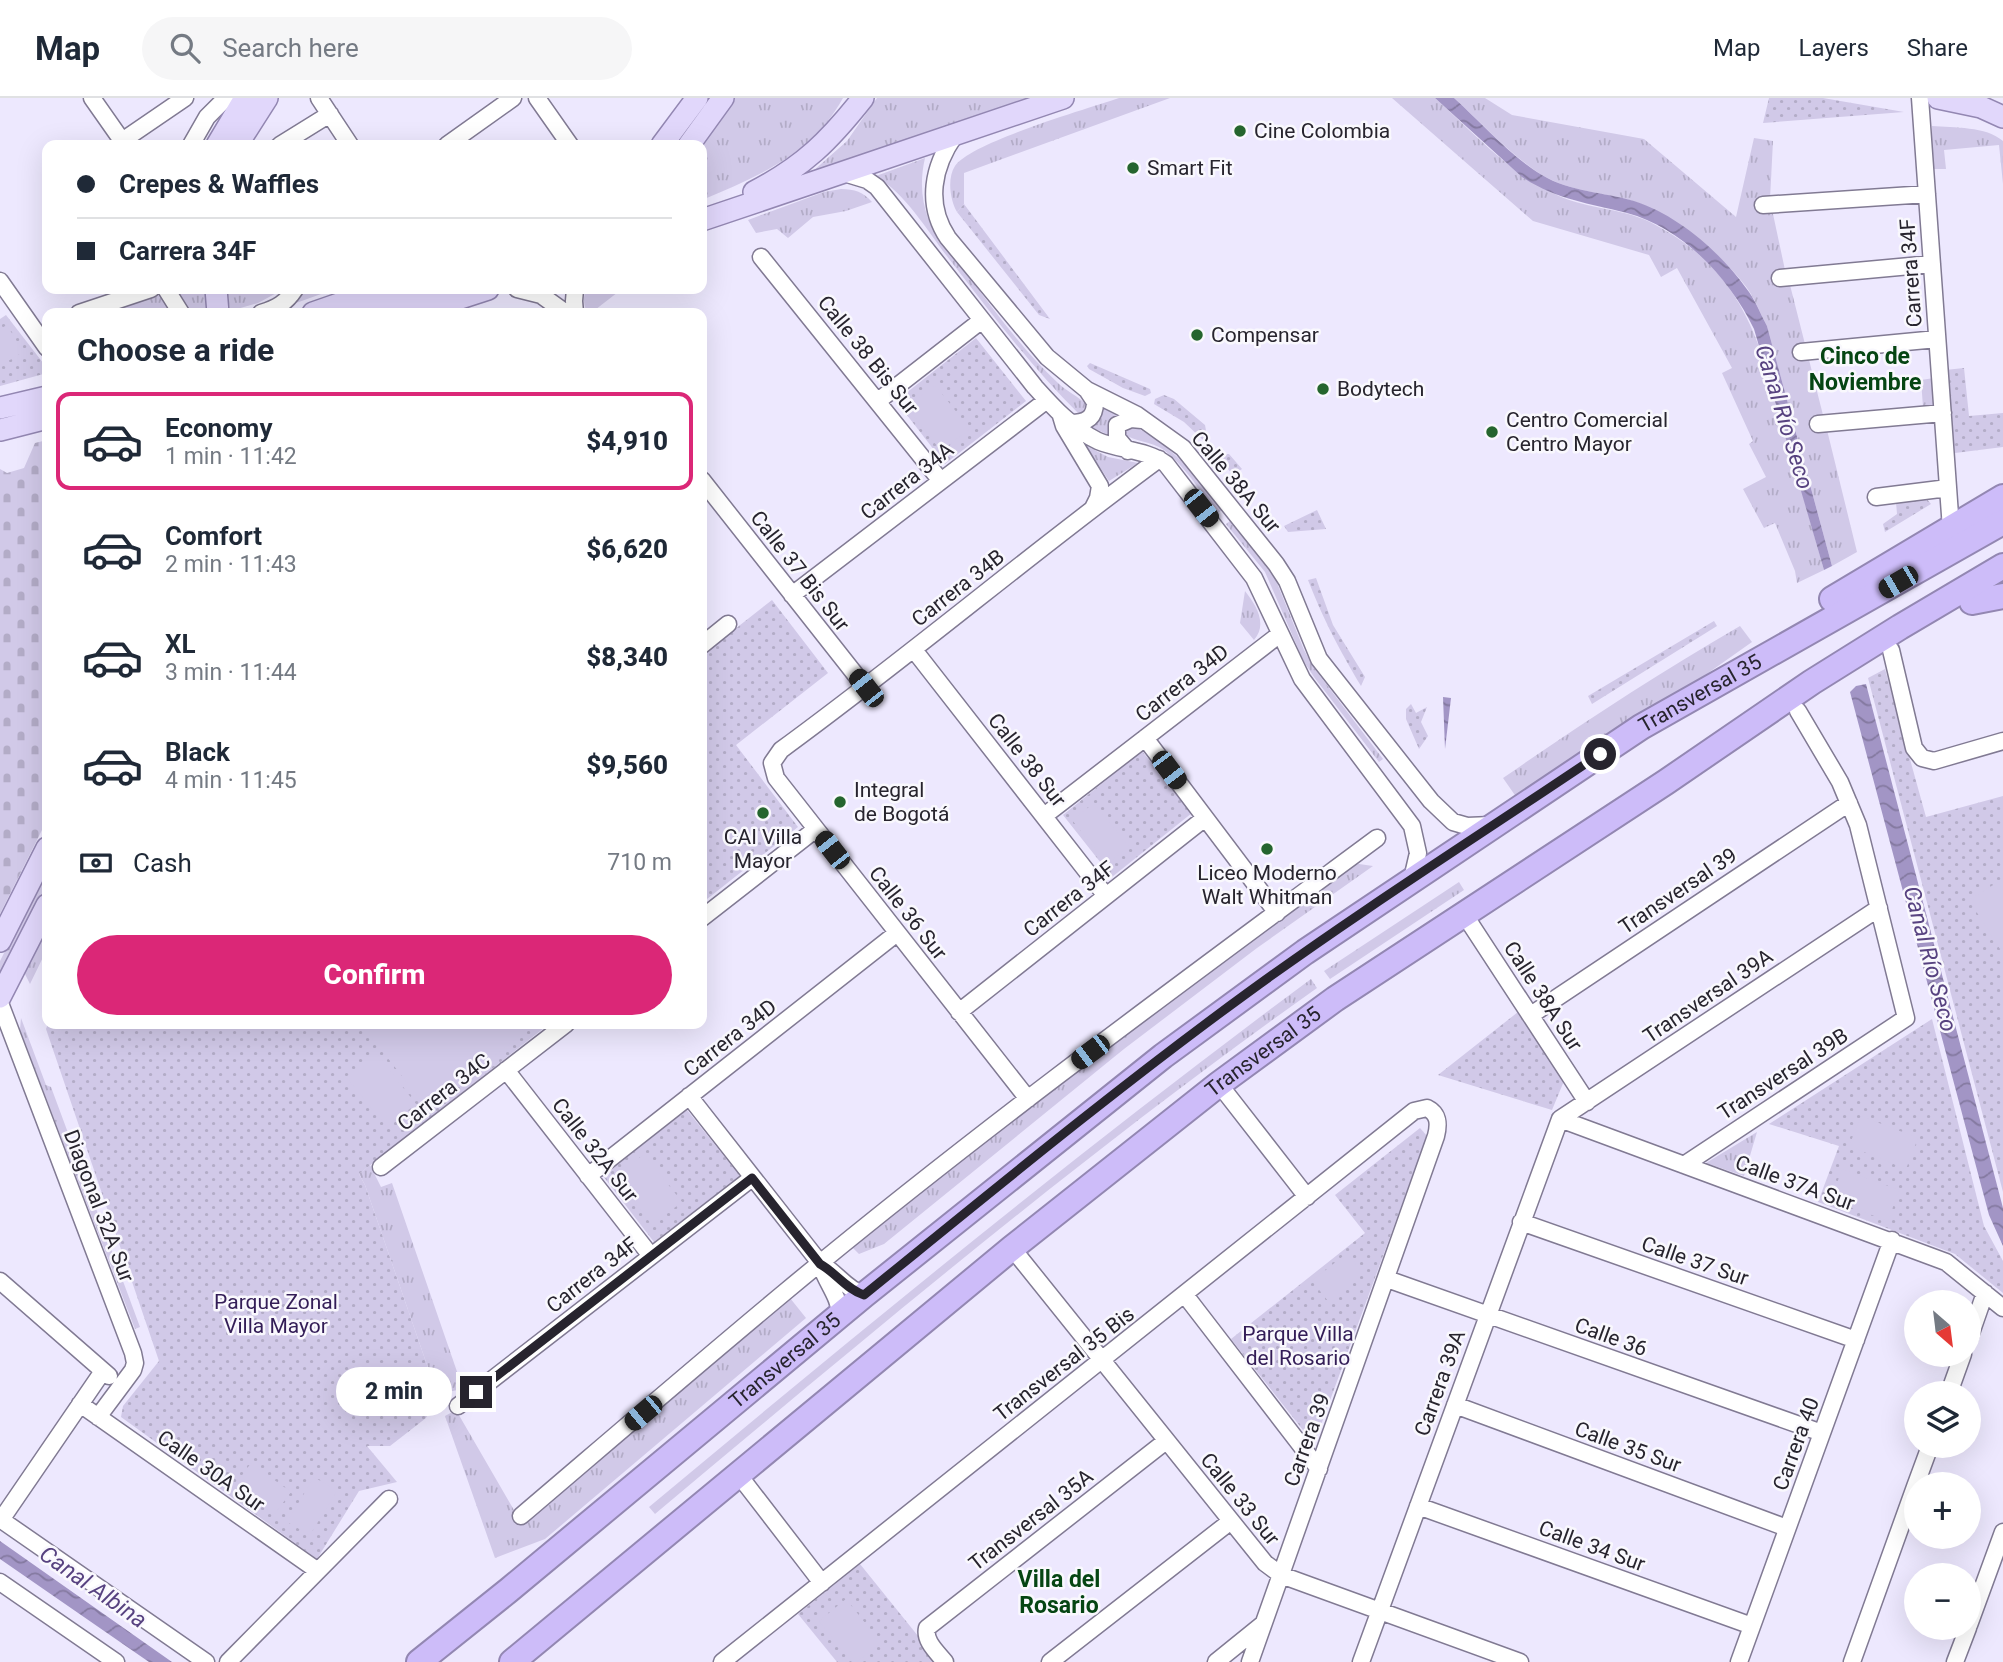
<!DOCTYPE html>
<html lang="en">
<head>
<meta charset="utf-8">
<style>
  body { margin:0; font-family:Roboto,sans-serif; background:#f6f6f7; color:#1f2937; height:100vh; display:flex; flex-direction:column; font-size:26px; white-space:nowrap }
  * { box-sizing:border-box; margin:0 }
  p { font-size:23px; color:#747a83 }
  .icon { flex:none; width:38px; height:38px; fill:none; stroke:currentColor; stroke-width:2; stroke-linecap:round; stroke-linejoin:round }
  .map { position:relative; flex:1; overflow:hidden }
  .side { position:absolute; left:42px; top:210px; width:665px; height:721px; display:flex; flex-direction:column; background:#fff; border-radius:14px; box-shadow:0 7px 28px #0002 }
  .side>* { flex:none }
  .top-card { position:absolute; left:42px; top:42px; width:665px; height:154px; border-radius:14px; box-shadow:0 7px 28px #0002; display:grid; align-content:center; height:154px; padding:0 35px; background:#fff }
  .needle { width:46px; rotate:152deg }
  .fabs { position:absolute; left:1904px; top:1192px; display:grid; gap:14px }
  .fabs a { display:grid; place-items:center; width:77px; height:77px; border-radius:50%; background:#fff; box-shadow:0 7px 28px #0002; font-size:35px }
  .end { position:absolute; width:32px; height:32px; margin:-16px; border:9px solid #27242e; background:#fff; box-shadow:0 0 0 4px #fff }
  .from { border-radius:50% }
  .bubble { position:absolute; height:49px; border-radius:24px; background:#fff; box-shadow:0 7px 28px #0002; font-size:23px; font-weight:800; line-height:49px; text-align:center }
  .car { position:absolute; width:21px; height:42px; margin:-21px -10px; border-radius:9px; box-shadow:0 0 5px 2px #0007; background:linear-gradient(#222 24%,#8ab4d8 0 40%,#222 0 76%,#8ab4d8 0 86%,#222 0) }
  .top-card b { display:flex; align-items:center; gap:24px; height:66px; font-size:26px }
  .top-card b+b { border-top:2px solid #e0e1e3 }
  .top-card i { width:18px; height:18px; background:#1f2937 }
  ul { padding:0; list-style:none }
  li { display:flex; align-items:center; gap:21px; height:98px; margin:0 14px 10px; padding:0 21px; border:4px solid transparent; border-radius:14px }
  li div { flex:1 }
  li b { display:block; font-size:26px }
  li em { font-style:normal; font-weight:800 }
  li.current { border-color:#db2777 }
  li>.icon { width:63px; height:63px; stroke-width:1.5 }
  h2 { padding:0 35px; font-size:32px; line-height:84px }
  .pay { display:flex; align-items:center; gap:18px; height:77px; padding:0 35px; font-size:26px }
  .pay p { margin-inline-start:auto }
  .cta { display:flex; gap:14px; margin-top:auto; padding:14px 35px }
  .cta a { flex:1; height:80px; border-radius:42px; background:#db2777; color:#fff; font-size:28px; font-weight:800; line-height:80px; text-align:center }
  header { display:flex; align-items:center; gap:42px; box-sizing:border-box; height:98px; padding:0 35px; background:#fff; border-bottom:2px solid #e0e1e3 }
  header strong { font-size:33px }
  nav { display:flex; gap:38px; margin-inline-start:auto; font-size:24px }
  .search { width:490px; height:63px; background:#f6f6f7; display:flex; align-items:center; gap:18px; box-sizing:border-box; padding:0 24px; border-radius:38px; color:#747a83; font-size:26px }
  .map>svg:first-child { display:block }
</style>
</head>
<body>
<header>
<strong>Map</strong>
<div class="search"><svg class="icon" aria-label="search" viewBox="0 0 24 24"><circle cx="10" cy="10" r="6"/><path d="M15 15l6 6"/></svg>Search here</div>
<nav><a>Map</a><a>Layers</a><a>Share</a></nav>
</header>
<div class="map">
<svg width="2003" height="1564" viewBox="0 0 2003 1564">
  <defs>
    <pattern id="grass-tufts" width="24" height="20" patternUnits="userSpaceOnUse" patternTransform="scale(1.75)"><rect width="24" height="20" fill="#d1c9e8"/><path d="M3 7l-1-3M5 7V3M7 7l1-3M15 17l-1-3M17 17v-4M19 17l1-3" fill="none" stroke="#b3acc7"/></pattern>
    <pattern id="cemetery-stones" width="16" height="16" patternUnits="userSpaceOnUse" patternTransform="scale(1.75)"><rect width="16" height="16" fill="#d1c9e8"/><path d="M2 7V4a2 2 0 0 1 4 0v3zM10 15v-3a2 2 0 0 1 4 0v3z" fill="#b3acc7"/></pattern>
    <pattern id="park-dots" width="8" height="8" patternUnits="userSpaceOnUse" patternTransform="scale(1.75)"><rect width="8" height="8" fill="#d1c9e8"/><path d="M2 2h.1M6 6h.1" fill="none" stroke="#b3acc7" stroke-width="1.8" stroke-linecap="round"/></pattern>
    <pattern id="water-waves" width="16" height="10" patternUnits="userSpaceOnUse" patternTransform="scale(1.75)"><rect width="16" height="10" fill="#a295c5"/><path d="M0 5q4-4 8 0t8 0" fill="none" stroke="#8479a0"/></pattern>
  </defs>
  <rect width="100%" height="100%" fill="#ede8fe"/>
  <path fill="url(#grass-tufts)" d="M734,0h109c-31,57 -85,78 -141,102v-55z
    M877,0h166l-239,81 43,-38z
    M1119,0h51l-206,75v31l-7,8c-7,-12 -10,-34 -2,-46 16,-24 132,-57 164,-68z
    M1392,0h43c39,35 75,76 124,98 29,13 62,12 91,26 94,48 109,118 135,210 13,46 26,92 39,138l-27,13 -2,-12 -20,-48 -11,5 -21,-39 23,-12 -17,-33 4,-3 -31,-68 10,-5 -55,-100 -16,9 -12,-22 -116,-34z
    M1454,0h31l27,17 132,24 92,78 18,-79 19,3 -3,58 -7,1 2,14h8l12,56 -6,2 4,14 7,-1 33,130 -6,2 10,13 30,122 -25,14 -65,-240c-7,-13 -12,-27 -20,-38 -25,-34 -77,-77 -118,-88 -29,-8 -61,-9 -87,-25 -32,-20 -60,-52 -88,-77z
    M1932,28c22,2 54,0 71,15v43l-4,-39 -55,5 2,19h-14z
    M925,60c-5,22 -4,42 4,63 9,19 24,36 37,52 29,38 58,79 93,111 11,10 24,14 32,26l-11,5c-47,-46 -87,-99 -127,-151 -24,-30 -44,-67 -77,-88z
    M841,91c14,0 22,3 31,13l-26,9 -33,6 -25,21 -11,-9 -21,4 -8,-13 76,-28z
    M162,191l15,24h-72l-1,-4z
    M176,191h28l4,24h-17z
    M227,191h57l-26,14 -28,8z
    M302,191h33l-39,14z
    M587,191h35l-31,24h-4c-3,-8 -5,-16 0,-24z
    M1934,280l2,28 -13,1 -2,-27z
    M1105,308l14,8 -4,4 -4,18 -22,-10 12,-10z
    M1131,327c43,20 62,49 91,85l-4,3c-17,-20 -33,-47 -54,-63 -13,-9 -30,-8 -41,-17l4,-7z
    M1085,347l23,12 30,6 -29,18z
    M1230,423l45,57 29,72 10,18 69,91 -4,3 -65,-85 -11,-17 -38,-88 -39,-48z
    M1245,493c11,14 23,33 9,49l-14,-17z
    M1740,528l12,16 -109,77 -124,82 -16,-23c78,-54 156,-105 237,-152z
    M1352,765l21,3 -116,82 -133,101 -240,195 -25,10 -7,-7 305,-241z
    M47,770v21l-47,95v-23z
    M1459,784l5,8 -134,89 -6,-8z
    M47,826v25l-17,35 -6,-12z
    M1311,881l6,9c-230,163 -446,345 -662,526l-6,-7c217,-181 435,-360 662,-528z
    M21,920l25,67 5,2 89,240 -5,2 -115,-299z
    M1757,1034l-13,44 -38,-13z
    M370,1067l11,22 11,-4 71,206 -26,5 -72,-209 -6,-11z
    M790,1200l16,20 -261,221 -50,19 -50,-142 11,-6 66,114z"/>
  <path fill="url(#cemetery-stones)" d="M47,342v380l-47,94v-445l7,4 17,-5 11,-25z"/>
  <path fill="url(#park-dots)" d="M1769,0h54l81,14 -141,11z
    M964,106l86,115 -11,-4 -82,-103z
    M6,217l41,53v5l-47,13v-67z
    M976,240l50,63 -81,63 -49,-63z
    M1090,265l60,26 1,4 -6,3 -22,-8 -34,-19 -2,-3z
    M1964,270l5,48 34,-3v34l-48,6 -10,-83z
    M1164,297l10,4 31,26 2,11 -4,4 -19,-18 -30,-18 1,-5z
    M1221,356h8l13,15 -9,6 -15,-18z
    M1925,399l6,7 -46,28 -2,-8 14,-10 -1,-12z
    M1317,412l9,19 -38,3 -4,-6z
    M1316,480l17,47 32,52 -4,9c-22,-37 -37,-65 -53,-106z
    M772,502l56,73 -92,72 62,82 -96,76v-248z
    M1714,523l3,5 -125,78 -4,-8z
    M1885,571l41,148 77,-21v396l-135,-514z
    M1411,606l5,9 11,-6 -6,15 7,14 -9,13 -13,-30v-10z
    M1142,653l50,62 -80,64 -49,-62z
    M1518,914l46,69 -12,29 -114,-35z
    M1932,921l52,207 19,35v32l-48,-39 -137,-52 21,-56 -70,-22z
    M48,926h501l-190,150 6,11 72,209 -11,24 -36,28h-23l30,36 -38,9 -42,68 -196,-142 2,-11 36,-45 -113,-332z
    M687,1012l53,66 -86,66 -51,-66z
    M1420,1030l7,8 -113,308 -83,-105 134,-106 -30,-38z
    M860,1466l79,98h-102l-39,-48z"/>
  <path fill="#d1c9e8" d="M7,227l16,27 -23,14v-37z
    M935,287l35,44 -29,22 -34,-44z
    M1094,705l35,44 -22,17 -35,-44z
    M1998,784l5,8v57l-3,2 -31,-49z
    M361,926h158l6,8 -98,76z
    M376,955l40,51 -29,23 -41,-50z
    M1861,1018l57,22 -12,31 -57,-23z
    M644,1056l38,48 -30,23 -37,-48z
    M1842,1071l57,21 -11,31 -57,-21z
    M1347,1155l16,20 -35,28 -16,-20z
    M251,1365l40,29 -17,23 -39,-30z
    M314,1379l23,14 -27,44 -23,-13z
    M846,1501l35,44 -24,19h-5l-33,-41z"/>
  <path fill="url(#water-waves)" d="M1435,0h19c28,25 56,58 88,77 28,17 62,17 92,26 44,14 86,51 112,87 9,11 14,25 21,38l65,240 -8,4 -70,-241c-24,-50 -71,-101 -127,-116 -39,-10 -70,-13 -105,-36z
    M1866,586l137,524v38l-14,-31 -139,-523 6,-6z
    M1443,599l8,1 -6,51z
    M0,1443l172,121h-23l-149,-103z"/>
  <g fill="none" stroke-linecap="round" stroke-linejoin="round">
    <defs>
      <path id="minor" d="M92,0l33,47
        M319,0l31,47
        M537,0l33,47
        M1920,0l31,431
        M955,37c-22,31 -30,69 -7,103l99,119 40,33 50,25 46,33 93,116 11,17 32,78 112,142 22,21 14,4 24,-1
        M122,43l63,-43
        M191,47l16,-28 19,-19
        M280,47l50,-31
        M447,47l66,-47
        M844,75l23,7 10,7 158,200c18,20 38,42 63,54 22,9 49,9 68,23l88,114 48,101 110,147 6,27 -6,26
        M1763,107l164,-11
        M761,159l180,224
        M1780,180l152,-14
        M0,183l47,67
        M166,191l15,24
        M517,191l24,6 25,18
        M79,215l72,-24
        M261,215c16,-5 25,-10 34,-24
        M575,215l-1,-12 1,-12
        M1801,254l136,-13
        M878,303l104,-81
        M1061,318l3,10 36,60 -2,12 -5,10
        M1071,325c15,0 24,-5 24,-21l-8,-12
        M1818,326l125,-11
        M1128,353l-11,-13v-13l14,-6 11,1
        M702,382l164,208
        M1876,399l72,-9
        M792,497l255,-195
        M702,547l26,-21
        M914,552l192,246
        M1891,552l23,98 8,10 12,3 69,-20
        M1145,640l132,175
        M1044,718l236,-182
        M1464,816l123,188
        M702,820l114,-89
        M0,905l133,350 2,10 -2,7 -35,47
        M959,914l246,-194
        M1531,917l318,-212
        M506,972l145,186
        M1219,986l88,113
        M689,998l131,167c5,18 20,34 20,52
        M1028,1001l-252,-321 -4,-15 9,-13c129,-94 250,-197 378,-291
        M1560,1021l386,143 57,46
        M1560,1021l319,-211
        M1684,1067l222,-147 -48,-193 -18,-43 -42,-71
        M381,1069l185,-143
        M588,1078l309,-243
        M1521,1124l335,118
        M1012,1150l253,315 16,12 239,87
        M820,1165c16,9 27,27 44,32
        M1387,1181l435,154
        M0,1183l109,95
        M1185,1197l134,174
        M1969,1241l16,-46
        M1949,1295l14,-39
        M80,1306l238,167
        M1455,1307l332,123
        M458,1308l294,-228
        M738,1376l84,109
        M1916,1386l14,-38
        M1418,1408l334,120
        M521,1418c88,-75 175,-150 264,-224 191,-159 392,-306 592,-454
        M0,1421l206,143
        M1,1422l102,-149
        M0,1484l116,80
        M1969,1527l34,-93
        M228,1564l161,-163
        M722,1564l692,-551 13,-3c12,6 12,16 9,28l-186,526
        M945,1564c-8,-10 -21,-21 -18,-34l239,-187
        M1050,1564l181,-141
        M1216,1564l47,-38
        M1361,1564l199,-543
        M1739,1564l153,-422
        M1852,1564l64,-178
        M1955,1564l13,-34"/>
      <path id="major" d="M1938,0l43,9 22,10
        M217,47l28,-47
        M237,47l30,-47
        M662,47l35,-47
        M689,47l34,-47
        M754,94c50,-26 75,-51 109,-94
        M702,122l361,-122
        M216,191l2,24
        M313,215l69,-24
        M369,215l68,-24
        M414,215l74,-24
        M0,310l47,-11
        M0,332l47,-12
        M0,843l47,-93
        M0,899l47,-92"/>
      <g id="highway">
        <path d="M1832,501l171,-102"/>
        <path d="M1972,504l31,-6"/>
        <path id="s1" d="M419,1564l90,-72 355,-295 299,-239 142,-104 336,-225 362,-205"/>
        <path id="s2" d="M512,1564l500,-414 207,-164 116,-85 331,-217 146,-100 88,-55 103,-61"/>
      </g>
    </defs>
    <use href="#minor" stroke="#817a93" stroke-width="19"/>
    <use href="#major" stroke="#9387b2" stroke-width="24"/>
    <use href="#highway" stroke="#9387b2" stroke-width="28"/>
    <use href="#minor" stroke="#fff" stroke-width="16"/>
    <use href="#major" stroke="#e1d7fb" stroke-width="21"/>
    <use href="#highway" stroke="#cdbcf9" stroke-width="24"/>
  </g>
  <g fill="none" stroke-linecap="round" stroke-linejoin="round">
    <path stroke="#27242e" stroke-width="9" d="M476,1294l276,-214 68,86c15,8 27,26 44,31 127,-103 254,-208 386,-304 114,-83 233,-158 350,-237"/>
  </g>
  <g fill="#25652e" stroke="#f9f8fd" stroke-width="2.5">
    <circle cx="1240" cy="33" r="7"/>
    <circle cx="1133" cy="70" r="7"/>
    <circle cx="1197" cy="237" r="7"/>
    <circle cx="1323" cy="291" r="7"/>
    <circle cx="1492" cy="334" r="7"/>
    <circle cx="840" cy="704" r="7"/>
    <circle cx="763" cy="715" r="7"/>
    <circle cx="1267" cy="751" r="7"/>
  </g>
  <g text-anchor="middle" dominant-baseline="central" stroke-width="5" stroke-linejoin="round" paint-order="stroke">
    <g font-size="21" fill="#27242e" stroke="#f9f8fd" text-anchor="start">
      <text x="1254" y="33">Cine Colombia</text>
      <text x="1147" y="70">Smart Fit</text>
      <text x="1211" y="237">Compensar</text>
      <text x="1337" y="291">Bodytech</text>
      <text x="1506" y="322">Centro Comercial<tspan x="1506" dy="24">Centro Mayor</tspan></text>
      <text x="854" y="692">Integral<tspan x="854" dy="24">de Bogotá</tspan></text>
      <text x="763" y="739" text-anchor="middle">CAI Villa<tspan x="763" dy="24">Mayor</tspan></text>
      <text x="1267" y="775" text-anchor="middle">Liceo Moderno<tspan x="1267" dy="24">Walt Whitman</tspan></text>
    </g>
    <g font-size="21" fill="#27242e" stroke="#f9f8fd">
      <text transform="translate(1911 175) rotate(-94)">Carrera 34F</text>
      <text transform="translate(868 257) rotate(51)">Calle 38 Bis Sur</text>
      <text transform="translate(907 383) rotate(-38)">Carrera 34A</text>
      <text transform="translate(1236 384) rotate(50)">Calle 38A Sur</text>
      <text transform="translate(800 473) rotate(52)">Calle 37 Bis Sur</text>
      <text transform="translate(958 490) rotate(-38)">Carrera 34B</text>
      <text transform="translate(1182 585) rotate(-38)">Carrera 34D</text>
      <text stroke="none"><textPath href="#s1" startOffset="1608">Transversal 35</textPath></text>
      <text transform="translate(1027 662) rotate(52)">Calle 38 Sur</text>
      <text transform="translate(1678 793) rotate(-34)">Transversal 39</text>
      <text transform="translate(1069 801) rotate(-38)">Carrera 34F</text>
      <text transform="translate(908 815) rotate(52)">Calle 36 Sur</text>
      <text transform="translate(1543 898) rotate(57)">Calle 38A Sur</text>
      <text transform="translate(1708 898) rotate(-34)">Transversal 39A</text>
      <text transform="translate(730 940) rotate(-38)">Carrera 34D</text>
      <text stroke="none"><textPath href="#s2" startOffset="968">Transversal 35</textPath></text>
      <text transform="translate(1783 976) rotate(-33)">Transversal 39B</text>
      <text transform="translate(444 994) rotate(-38)">Carrera 34C</text>
      <text transform="translate(595 1052) rotate(52)">Calle 32A Sur</text>
      <text transform="translate(1795 1085) rotate(20)">Calle 37A Sur</text>
      <text transform="translate(99 1108) rotate(69)">Diagonal 32A Sur</text>
      <text transform="translate(1695 1163) rotate(19)">Calle 37 Sur</text>
      <text transform="translate(592 1177) rotate(-38)">Carrera 34F</text>
      <text transform="translate(1611 1239) rotate(20)">Calle 36</text>
      <text stroke="none"><textPath href="#s1" startOffset="474">Transversal 35</textPath></text>
      <text transform="translate(1064 1266) rotate(-38)">Transversal 35 Bis</text>
      <text transform="translate(1440 1285) rotate(-70)">Carrera 39A</text>
      <text transform="translate(1307 1342) rotate(-70)">Carrera 39</text>
      <text transform="translate(1796 1346) rotate(-70)">Carrera 40</text>
      <text transform="translate(1628 1349) rotate(20)">Calle 35 Sur</text>
      <text transform="translate(211 1373) rotate(35)">Calle 30A Sur</text>
      <text transform="translate(1240 1401) rotate(51)">Calle 33 Sur</text>
      <text transform="translate(1031 1422) rotate(-38)">Transversal 35A</text>
      <text transform="translate(1592 1448) rotate(20)">Calle 34 Sur</text>
    </g>
    <g font-size="21" fill="#331d57" stroke="#f9f8fd">
      <text x="276" y="1204">Parque Zonal<tspan x="276" dy="24">Villa Mayor</tspan></text>
      <text x="1298" y="1236">Parque Villa<tspan x="1298" dy="24">del Rosario</tspan></text>
    </g>
    <g font-size="23" font-weight="bold" fill="#054513" stroke="#f9f8fd">
      <text x="1865" y="258">Cinco de<tspan x="1865" dy="26">Noviembre</tspan></text>
      <text x="1059" y="1481">Villa del<tspan x="1059" dy="26">Rosario</tspan></text>
    </g>
    <g font-size="23" font-style="italic" fill="#574280" stroke="#f9f8fd">
      <text transform="translate(1784 319) rotate(73)">Canal Río Seco</text>
      <text transform="translate(1930 861) rotate(75)">Canal Río Seco</text>
      <text transform="translate(93 1489) rotate(35)">Canal Albina</text>
    </g>
  </g>
</svg>
<div class="fabs">
<a><svg class="needle" viewBox="-14 -14 28 28"><path d="M0-13l5 13h-10z" fill="#e53935"/><path d="M0 13l5-13h-10z" fill="#747a83"/></svg></a>
<a><svg class="icon" aria-label="layers" viewBox="0 0 24 24"><path d="M12 4l9 5-9 5-9-5zM3 14l9 5 9-5"/></svg></a>
<a>+</a>
<a>−</a>
</div>
<i class="end from" style="left:1600px;top:656px"></i>
<i class="end" style="left:476px;top:1294px"></i>
<div class="bubble" style="left:336px;top:1269px;width:116px">2 min</div>
<i class="car" style="left:1201px;top:410px;rotate:142deg"></i>
<i class="car" style="left:1898px;top:484px;rotate:240deg"></i>
<i class="car" style="left:866px;top:590px;rotate:322deg"></i>
<i class="car" style="left:1169px;top:672px;rotate:143deg"></i>
<i class="car" style="left:832px;top:752px;rotate:322deg"></i>
<i class="car" style="left:1090px;top:954px;rotate:233deg"></i>
<i class="car" style="left:643px;top:1315px;rotate:230deg"></i>
<div class="top-card">
<b><i class="from"></i>Crepes &amp; Waffles</b>
<b><i></i>Carrera 34F</b>
</div>
<section class="side">
<h2>Choose a ride</h2>
<ul>
<li class="current"><svg class="icon" aria-label="car" viewBox="0 0 24 24"><path d="M5 17H2v-5l4-1 3-4h7l3 4 3 1v5h-3M9 17h6M6 11h13"/><circle cx="7" cy="17" r="2"/><circle cx="17" cy="17" r="2"/></svg><div><b>Economy</b><p>1 min · 11:42</p></div><em>$4,910</em></li>
<li><svg class="icon" aria-label="car" viewBox="0 0 24 24"><path d="M5 17H2v-5l4-1 3-4h7l3 4 3 1v5h-3M9 17h6M6 11h13"/><circle cx="7" cy="17" r="2"/><circle cx="17" cy="17" r="2"/></svg><div><b>Comfort</b><p>2 min · 11:43</p></div><em>$6,620</em></li>
<li><svg class="icon" aria-label="car" viewBox="0 0 24 24"><path d="M5 17H2v-5l4-1 3-4h7l3 4 3 1v5h-3M9 17h6M6 11h13"/><circle cx="7" cy="17" r="2"/><circle cx="17" cy="17" r="2"/></svg><div><b>XL</b><p>3 min · 11:44</p></div><em>$8,340</em></li>
<li><svg class="icon" aria-label="car" viewBox="0 0 24 24"><path d="M5 17H2v-5l4-1 3-4h7l3 4 3 1v5h-3M9 17h6M6 11h13"/><circle cx="7" cy="17" r="2"/><circle cx="17" cy="17" r="2"/></svg><div><b>Black</b><p>4 min · 11:45</p></div><em>$9,560</em></li>
</ul>
<div class="pay"><svg class="icon" aria-label="cash" viewBox="0 0 24 24"><path d="M3 7h18v10H3z"/><circle cx="12" cy="12" r="2"/></svg>Cash<p>710 m</p></div>
<div class="cta"><a>Confirm</a></div>
</section>
</div>
</body>
</html>
